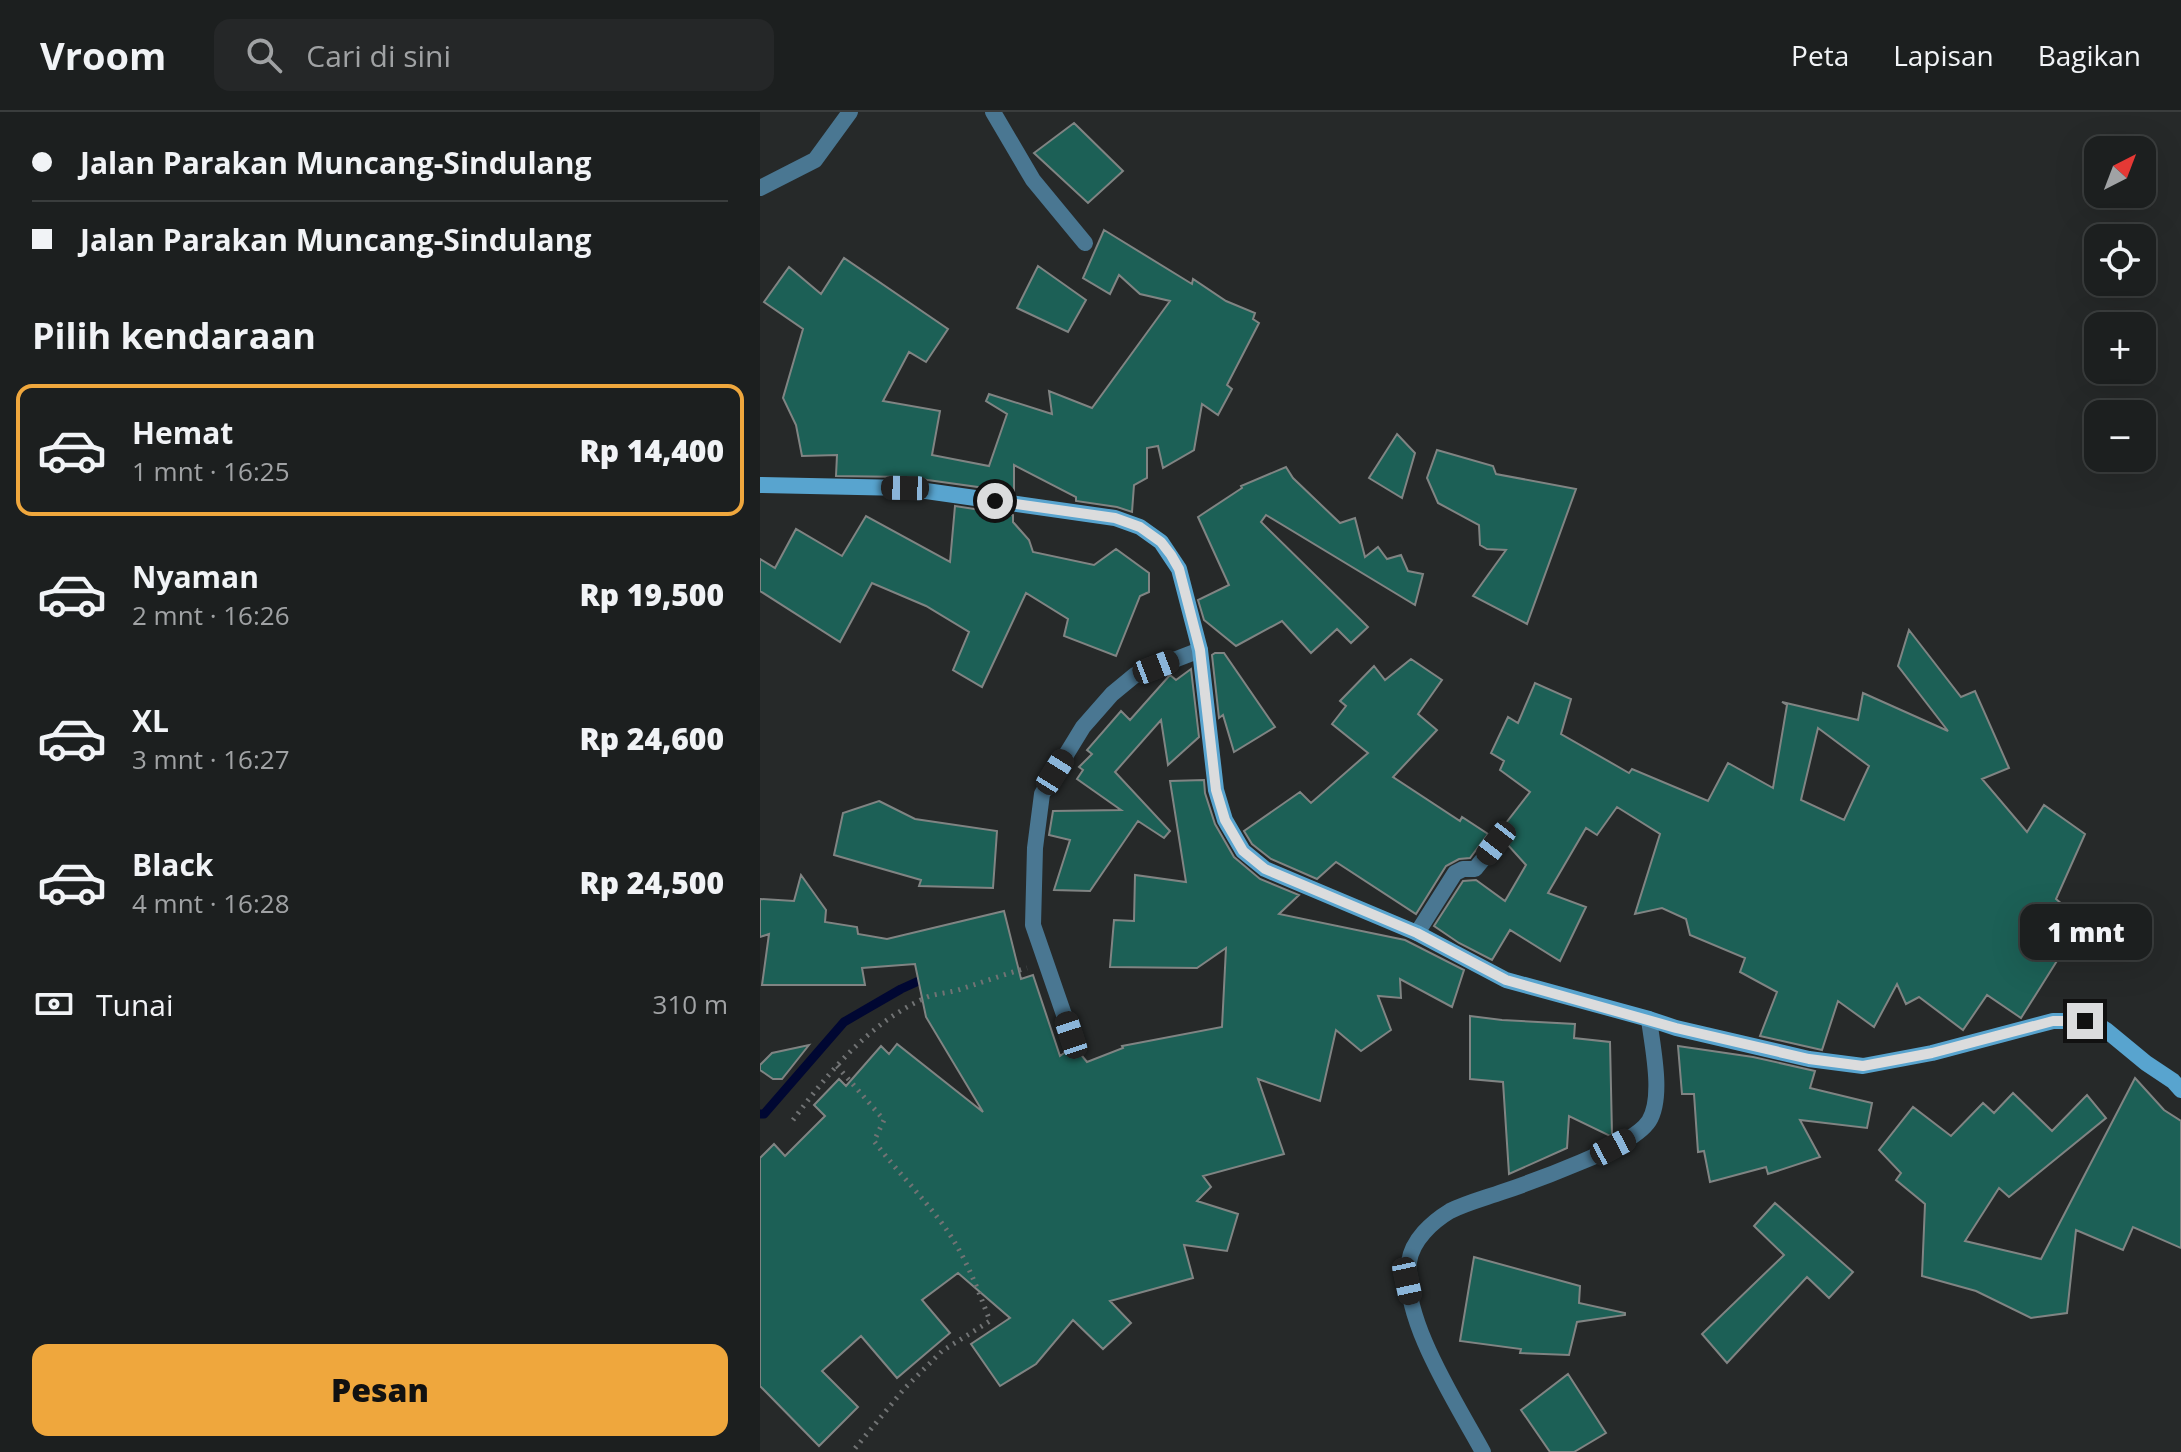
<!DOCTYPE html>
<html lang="id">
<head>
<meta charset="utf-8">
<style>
  body { margin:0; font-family:"Open Sans",sans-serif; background:#252728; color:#f1f3f6; height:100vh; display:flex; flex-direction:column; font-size:30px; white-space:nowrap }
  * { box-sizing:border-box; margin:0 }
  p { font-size:26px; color:#a0a2a4 }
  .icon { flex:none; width:44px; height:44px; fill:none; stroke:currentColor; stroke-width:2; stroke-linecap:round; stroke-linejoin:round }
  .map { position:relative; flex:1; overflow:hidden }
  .drawer { display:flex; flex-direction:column; background:#1c1f1f; width:760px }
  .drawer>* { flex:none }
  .hud { display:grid; align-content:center; height:176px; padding:0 32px; background:#1c1f1f }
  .needle { width:52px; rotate:42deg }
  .fabs { position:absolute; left:1324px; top:24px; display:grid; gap:16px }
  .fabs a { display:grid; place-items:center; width:72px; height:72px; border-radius:16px; background:#1c1f1f; box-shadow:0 8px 32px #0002,0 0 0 2px #3a3d3d; font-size:40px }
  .end { position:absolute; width:36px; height:36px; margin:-18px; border:10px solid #dbdcdd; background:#111; box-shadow:0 0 0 4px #111 }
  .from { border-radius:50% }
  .bubble { position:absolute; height:56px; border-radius:16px; background:#1c1f1f; box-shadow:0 8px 32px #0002,0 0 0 2px #3a3d3d; font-size:26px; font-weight:800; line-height:56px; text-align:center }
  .car { position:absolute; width:24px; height:48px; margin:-24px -12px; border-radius:10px; box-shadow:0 0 6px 2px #0007; background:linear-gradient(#222 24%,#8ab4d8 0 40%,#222 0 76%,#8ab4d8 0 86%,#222 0) }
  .hud b { display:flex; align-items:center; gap:28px; height:76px; font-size:30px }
  .hud b+b { border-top:2px solid #3a3d3d }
  .hud i { width:20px; height:20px; background:#f1f3f6 }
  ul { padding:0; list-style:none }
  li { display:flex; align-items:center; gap:24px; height:132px; margin:0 16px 12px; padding:0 16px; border:4px solid transparent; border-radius:16px }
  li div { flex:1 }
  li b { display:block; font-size:30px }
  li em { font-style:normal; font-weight:800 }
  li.selected { border-color:#efa73d }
  li>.icon { width:72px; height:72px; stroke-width:1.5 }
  h2 { padding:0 32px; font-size:36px; line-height:96px }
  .pay { display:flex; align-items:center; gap:20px; height:88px; padding:0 32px; font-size:30px }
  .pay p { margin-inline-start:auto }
  .cta { display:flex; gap:16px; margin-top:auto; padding:16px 32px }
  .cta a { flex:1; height:92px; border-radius:16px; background:#efa73d; color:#111; font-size:32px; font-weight:800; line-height:92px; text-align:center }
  header { display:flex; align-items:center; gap:48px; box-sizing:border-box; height:112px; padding:0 40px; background:#1c1f1f; border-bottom:2px solid #3a3d3d }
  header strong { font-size:38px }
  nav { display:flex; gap:44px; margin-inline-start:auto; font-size:28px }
  .search { width:560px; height:72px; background:#252728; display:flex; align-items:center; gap:20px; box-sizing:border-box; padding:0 28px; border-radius:16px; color:#a0a2a4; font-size:30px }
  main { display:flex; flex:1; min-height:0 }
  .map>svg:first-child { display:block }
</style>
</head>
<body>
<header>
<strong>Vroom</strong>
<div class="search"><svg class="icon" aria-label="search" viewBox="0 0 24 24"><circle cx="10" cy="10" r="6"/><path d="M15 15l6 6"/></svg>Cari di sini</div>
<nav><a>Peta</a><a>Lapisan</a><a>Bagikan</a></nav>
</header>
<main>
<section class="drawer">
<div class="hud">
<b><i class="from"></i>Jalan Parakan Muncang-Sindulang</b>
<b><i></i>Jalan Parakan Muncang-Sindulang</b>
</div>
<h2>Pilih kendaraan</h2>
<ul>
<li class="selected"><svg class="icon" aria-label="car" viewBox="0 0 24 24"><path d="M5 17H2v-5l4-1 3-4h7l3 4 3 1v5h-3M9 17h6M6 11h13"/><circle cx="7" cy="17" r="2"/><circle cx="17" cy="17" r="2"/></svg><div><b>Hemat</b><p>1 mnt · 16:25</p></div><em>Rp 14,400</em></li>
<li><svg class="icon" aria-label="car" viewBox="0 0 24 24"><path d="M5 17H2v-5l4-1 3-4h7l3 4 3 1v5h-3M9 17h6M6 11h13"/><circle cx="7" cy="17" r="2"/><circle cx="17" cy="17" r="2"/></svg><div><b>Nyaman</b><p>2 mnt · 16:26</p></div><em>Rp 19,500</em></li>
<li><svg class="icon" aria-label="car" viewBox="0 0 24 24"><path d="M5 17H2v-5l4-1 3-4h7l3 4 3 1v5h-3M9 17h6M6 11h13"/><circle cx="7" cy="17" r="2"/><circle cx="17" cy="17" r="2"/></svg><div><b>XL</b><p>3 mnt · 16:27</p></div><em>Rp 24,600</em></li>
<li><svg class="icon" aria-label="car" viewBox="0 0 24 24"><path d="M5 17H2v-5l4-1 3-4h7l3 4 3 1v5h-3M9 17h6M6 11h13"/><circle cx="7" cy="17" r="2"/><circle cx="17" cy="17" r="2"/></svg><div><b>Black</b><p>4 mnt · 16:28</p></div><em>Rp 24,500</em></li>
</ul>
<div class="pay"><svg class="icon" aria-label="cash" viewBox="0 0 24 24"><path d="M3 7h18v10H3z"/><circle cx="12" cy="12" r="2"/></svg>Tunai<p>310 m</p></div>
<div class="cta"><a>Pesan</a></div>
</section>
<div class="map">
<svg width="1421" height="1340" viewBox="0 0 1421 1340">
  <rect width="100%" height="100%" fill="#262929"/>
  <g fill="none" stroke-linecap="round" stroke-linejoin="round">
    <path stroke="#000732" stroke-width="9" d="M0,1002h4l80,-92 57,-33 22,-10"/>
  </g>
  <path fill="#1c6056" stroke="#808483" stroke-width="2" fill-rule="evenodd" d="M314,11l49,48 -35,32 -54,-50z
    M344,118l88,54 1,-5 33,22 29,12 -2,6 6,4 -32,62 5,4 -14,26 -16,-11 -8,46 -31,18 -5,-22 -11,2v30l-13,7 -2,27 -15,-5 -41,-6v-4l-62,-32v27l-108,-15 -70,-1 1,-21 -35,1 -6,-31 -13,-27 20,-69 -39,-27 25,-35 32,27 23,-36 104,71 -22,33 -17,-10 -26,49 57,10 -8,44 57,11 18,-52 -21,-13 3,-7 63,20 -3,-23 43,17 78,-107 -30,-7 -21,-19 -9,19 -27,-16z
    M278,154l48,34 -18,32 -51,-24z
    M637,322l18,19 -13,45 -33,-20z
    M677,338l56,16 3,8 80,15 -49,135 -54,-28 33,-46 -19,-1 -7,-4 -1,-20 -41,-22 -11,-25z
    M526,355l7,11 47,45 15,-5 10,39 13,-10 9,12 14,-4 7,16 15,3 -8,31 -149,-90 -5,7 107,105 -17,16 -14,-14 -26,24 -29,-32 -46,25 -32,-26 -6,-20 31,-15 -31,-68 44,-29 -1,-2z
    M195,394l58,9v7l16,18 4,12 61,13 22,-16 33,24v19l-9,4 -24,60 -52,-20 4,-17 -42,-26 -44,94 -29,-17 16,-38 -43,-26 -54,-23 -32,59 -80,-51v-32l15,9 21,-39 46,27 24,-40 84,46z
    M1149,518l52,67 14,-6 34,77 -27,11 45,53 17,-27 41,29 -29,65 26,22 -61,97 -34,-23 -24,35 -44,-33 -13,7 -9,-20 -23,43 -36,-26 -16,49 -62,-14 17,-44 -37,-20 5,-14 -55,-23 -4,-16 -24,-11 -27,6 25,-80 -43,-27 -20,28 -11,-7 -38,65 38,14 -26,54 -50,-31 -18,30 -33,-17 -25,-17 29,-45 13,-1 29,21 21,-36 -19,-21 -4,-9 -4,-3 31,-40 -30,-22 4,-9 -13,-8 17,-36 10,6 17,-40 36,16 -10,35 68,39 3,-4 76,32 20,-38 45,25 14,-83 -5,-3 76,18 5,-27 85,38 -50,-65zM1058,616l51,38 -25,54 -43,-20z
    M455,541h9l51,74 -41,25 -11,-37 -4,3 -7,-63z
    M651,547l31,21 -24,34 19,16 -44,47 67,44 2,-4 26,17 -18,24 -11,1 -13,7 -30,48 -80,-52 -19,17 -46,-20 -19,-15 -8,-13 56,-39 11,11 57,-50 -36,-29 14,-18 -6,-5 34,-35 11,14z
    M431,557l8,68 -31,28 -7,-45 -46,52 55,59 -6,7 -26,-17 -48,70 -36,-1 16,-50 -21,-5 4,-24 68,-1 -44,-31 6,-9 -4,-3 13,-13 -5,-4 34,-39 9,9 40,-45 6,5z
    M444,668l1,13 10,31 19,33 26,22 39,16 -20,19 126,26 59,30 -12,37 -52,-28 1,19 -23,-2 13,34 -30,21 -25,-21 -16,71 -62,-22 26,75 -81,22 8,11 -14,14 41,13 -11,37 -43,-6 9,33 -83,23 21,22 -28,26 -30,-29 -37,44 -36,22 -29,-42 39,-26 -52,-45 -36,27 28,33 -53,45 -36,-42 -39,35 36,36 -39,39 -59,-60v-228l14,-14 11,12 40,-40 -11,-11 25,-26 7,7 35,-40 8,8 8,-10 86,68 -57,-95 -11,-53 -53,4 3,17h-103l7,-51 -9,3v-38l34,2 7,-26 25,35 -1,12 32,5 1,7 29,5 117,-28 17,68 12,-4 27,81 14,-10 13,16 36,-14 -1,-2 100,-19 4,-79 -29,20 -87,-1 4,-47 20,1 1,-46 51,7 -16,-101z
    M119,689l36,18 82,12 -4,57 -74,-2 2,-6 -87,-25 9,-42z
    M710,904l32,4 73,4 -1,14 36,4 2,93 -2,1 -41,-20 -2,32 -58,26 -6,-92 -33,-3z
    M49,933l-27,34h-9l-13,-9v-5l12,-12z
    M918,934l75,11 62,14 -5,17 62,15 -5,25 -67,-8 20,37 -52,17 -2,-7 -56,15 -6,-31 -6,1 -4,-58h-12z
    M1375,966l29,32 17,11v127l-48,-21 -10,23 -47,-20 -9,83 -36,5 -55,-27 -54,-15 3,-72 -29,-24 5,-7 -22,-23 34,-43 38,29 32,-33 11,10 19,-20 39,38 35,-36 19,23 -97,79 -10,-9 -34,53 76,18z
    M1015,1091l78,69 -24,26 -22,-21 -80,86 -25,-29 82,-79 -30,-29z
    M714,1145l106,29 -1,17 46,10v2l-48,7 -8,33 -49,-2 1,-4 -61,-8z
    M808,1262l38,59 -32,19h-24l-29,-42z"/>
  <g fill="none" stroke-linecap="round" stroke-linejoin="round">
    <path stroke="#717374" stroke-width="5" stroke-dasharray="2 6" stroke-linecap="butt" d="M77,954l47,54 -10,21c21,28 46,53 67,81 24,32 35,63 49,99l-48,30 -38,38 -52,63
      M33,1008c36,-48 76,-97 132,-122 11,-5 25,-5 36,-9 22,-7 44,-15 66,-21"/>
    <path stroke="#4a7792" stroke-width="16" d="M233,0l40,68 52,63
      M0,76l55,-28 35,-48
      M657,821l38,-60 8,-4h12l21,-26
      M311,923l-38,-110 2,-77 7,-54 41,-67 29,-33 23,-19 65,-25
      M723,1340c-26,-48 -84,-136 -74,-190 3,-22 23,-40 41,-51 16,-8 35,-13 52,-19 27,-9 53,-19 79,-30 19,-8 57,-24 68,-41 15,-24 3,-76 0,-102"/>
    <path stroke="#58a4cf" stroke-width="16" d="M0,373l145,3 210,30 25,9 21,15 18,27 21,81 16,140 9,30 18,31 22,18 152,64 89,47 143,39 27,9 133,31 54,7 69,-13 121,-32h32l10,2 11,7 40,33 27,18 8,9"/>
  </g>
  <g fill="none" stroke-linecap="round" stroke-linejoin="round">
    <path stroke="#dbdcdd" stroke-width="10" d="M235,389l120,17 25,9 21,15 10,13 8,14 21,81 16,140 9,30 18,31 22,18 152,64 89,47 170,48 133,31 54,7 69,-13 121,-32h32"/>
  </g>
</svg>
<div class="fabs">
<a><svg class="needle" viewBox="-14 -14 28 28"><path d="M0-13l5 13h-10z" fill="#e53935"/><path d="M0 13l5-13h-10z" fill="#a0a2a4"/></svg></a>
<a><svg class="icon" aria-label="locate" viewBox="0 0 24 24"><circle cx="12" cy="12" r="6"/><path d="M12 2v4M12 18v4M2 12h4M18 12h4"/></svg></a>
<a>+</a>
<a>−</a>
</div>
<i class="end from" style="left:235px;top:389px"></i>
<i class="end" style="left:1325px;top:909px"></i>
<div class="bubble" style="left:1260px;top:792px;width:132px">1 mnt</div>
<i class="car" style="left:145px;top:376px;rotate:271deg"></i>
<i class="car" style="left:396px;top:555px;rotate:69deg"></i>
<i class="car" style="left:295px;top:660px;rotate:32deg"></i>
<i class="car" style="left:736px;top:731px;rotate:218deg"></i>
<i class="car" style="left:311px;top:923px;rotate:342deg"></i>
<i class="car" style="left:853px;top:1035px;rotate:62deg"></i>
<i class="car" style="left:647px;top:1169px;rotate:168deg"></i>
</div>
</main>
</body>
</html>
